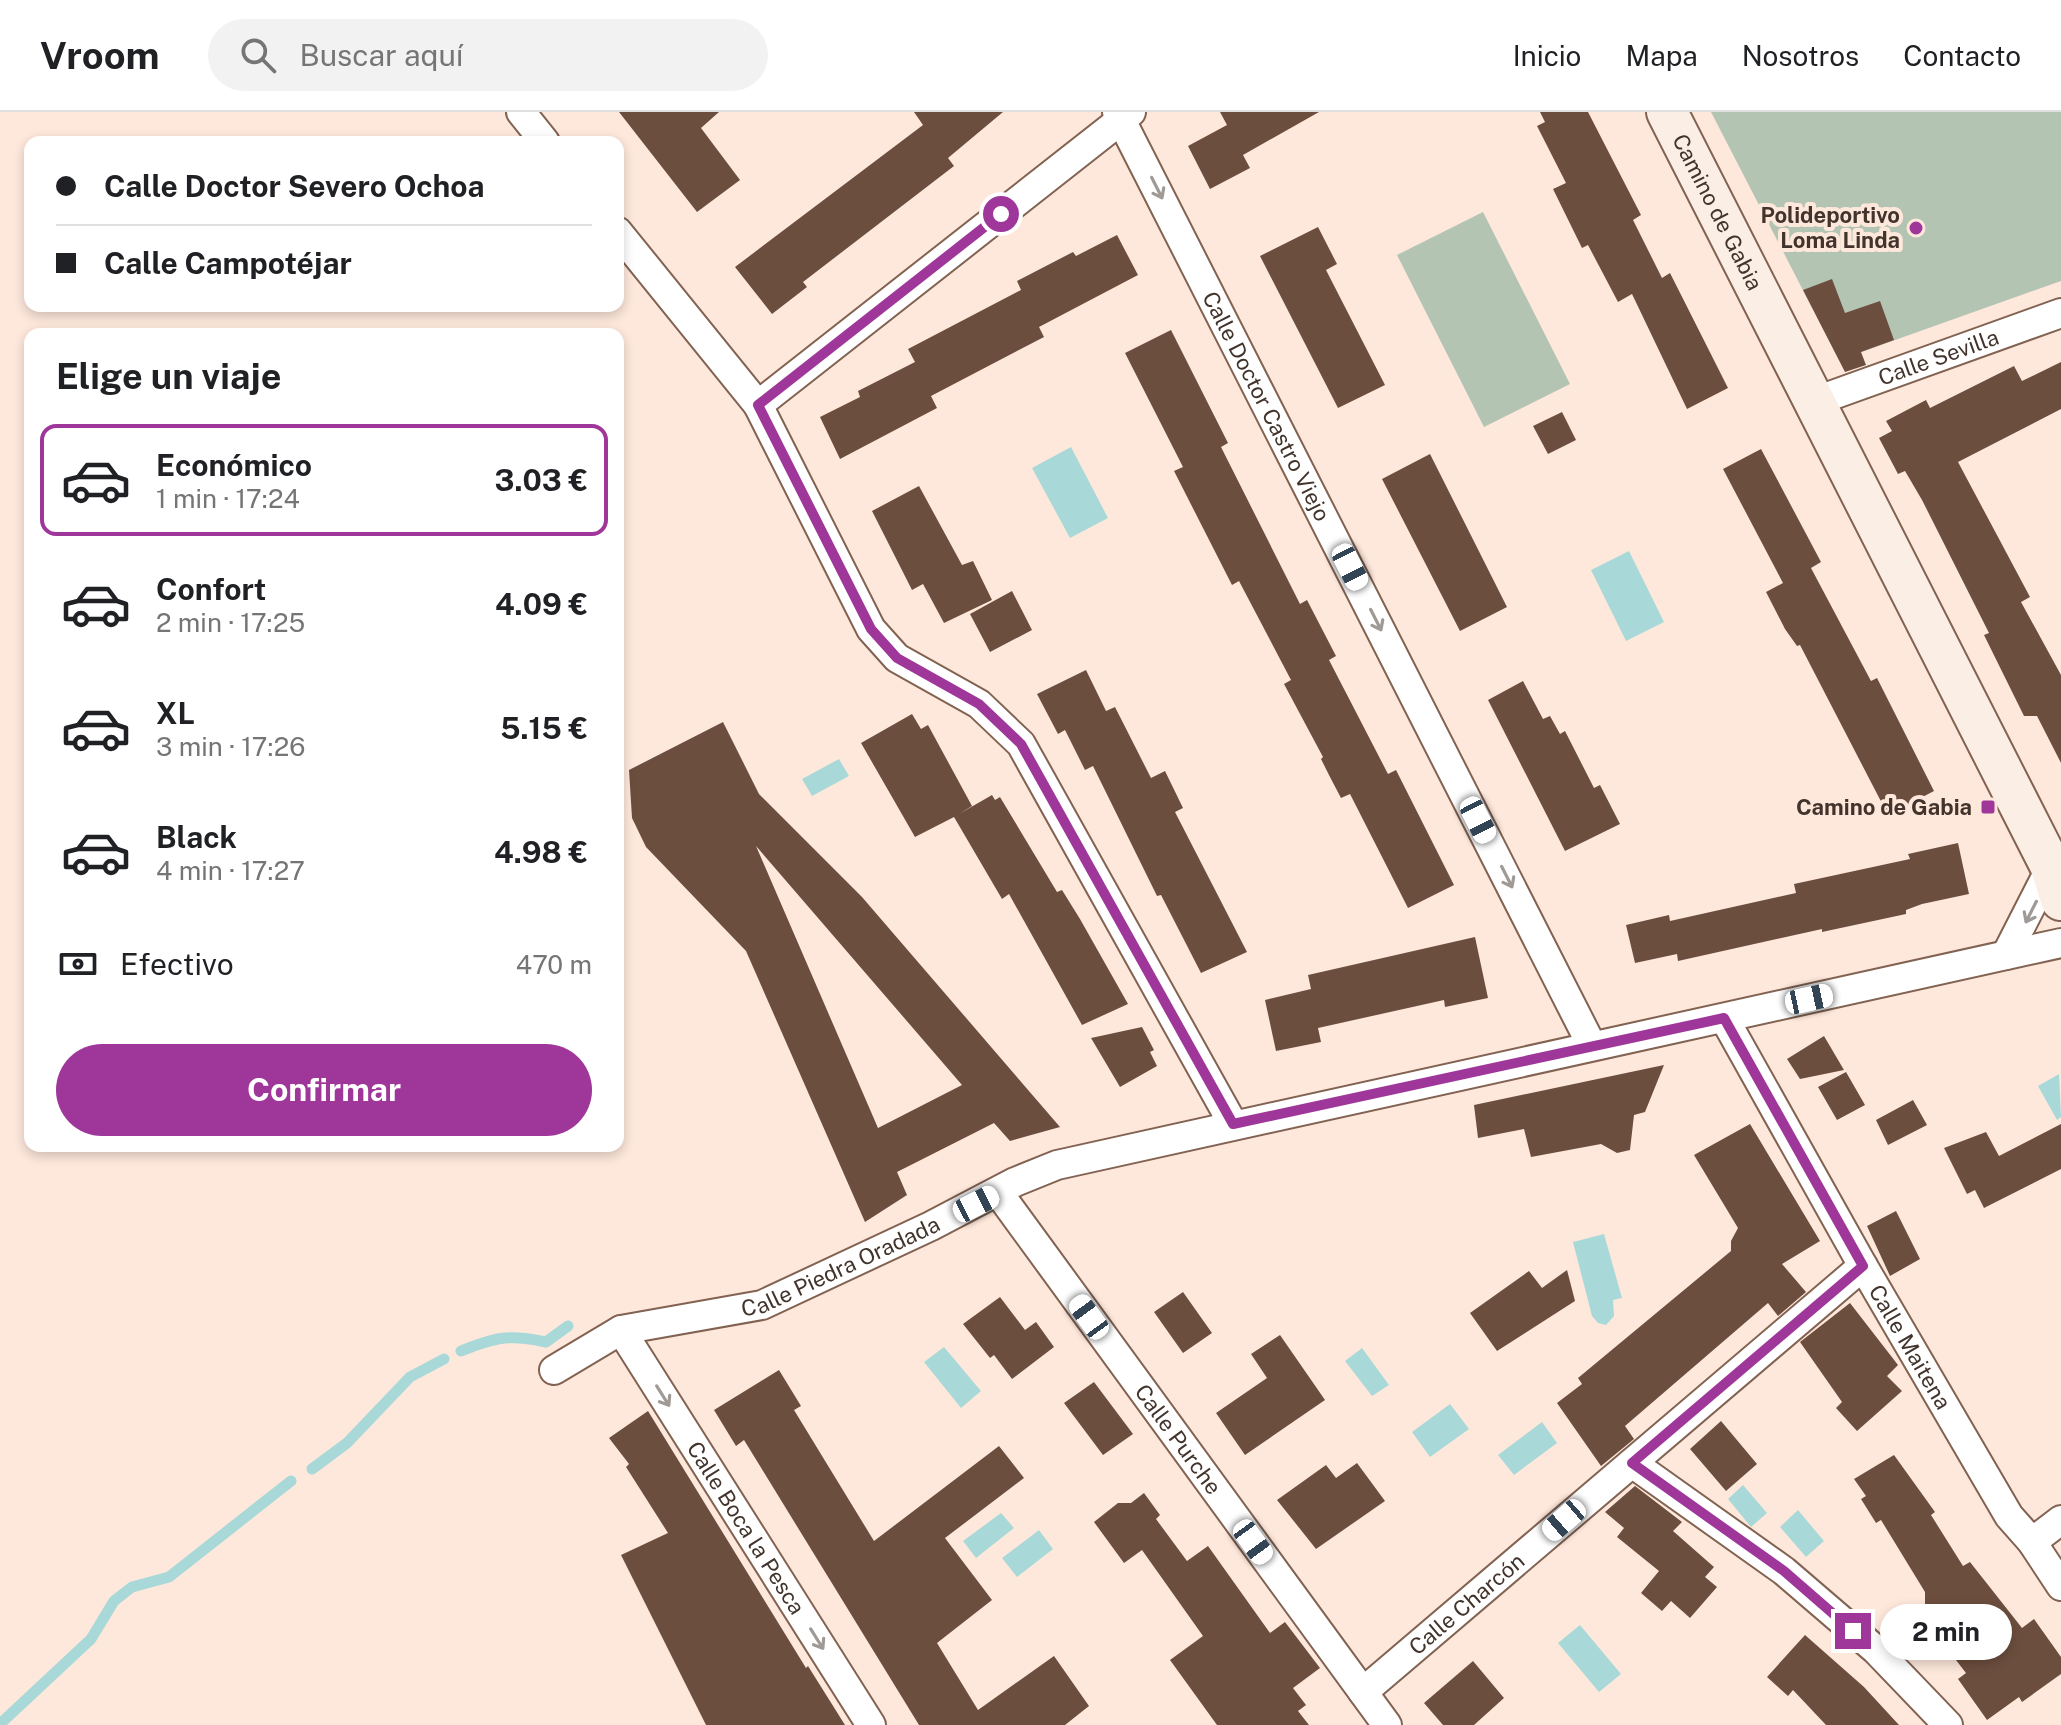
<!DOCTYPE html>
<html lang="es">
<head>
<meta charset="utf-8">
<style>
  body { margin:0; font-family:"Public Sans",sans-serif; background:#f2f2f2; color:#202124; height:100vh; display:flex; flex-direction:column; font-size:30px; white-space:nowrap }
  * { box-sizing:border-box; margin:0 }
  p { font-size:26px; color:#757577 }
  .icon { flex:none; width:44px; height:44px; fill:none; stroke:currentColor; stroke-width:2; stroke-linecap:round; stroke-linejoin:round }
  .map { position:relative; flex:1; overflow:hidden }
  .panel { position:absolute; left:24px; top:216px; width:600px; height:824px; display:flex; flex-direction:column; background:#fff; border-radius:16px; box-shadow:0 4px 12px #0003 }
  .panel>* { flex:none }
  .hud { position:absolute; left:24px; top:24px; width:600px; height:176px; border-radius:16px; box-shadow:0 4px 12px #0003; display:grid; align-content:center; height:176px; padding:0 32px; background:#fff }
  .end { position:absolute; width:36px; height:36px; margin:-18px; border:10px solid #9f379a; background:#fff; box-shadow:0 0 0 4px #fff }
  .from { border-radius:50% }
  .bubble { position:absolute; height:56px; border-radius:28px; background:#fff; box-shadow:0 4px 12px #0003; font-size:26px; font-weight:700; line-height:56px; text-align:center }
  .car { position:absolute; width:24px; height:48px; margin:-24px -12px; border-radius:10px; box-shadow:0 0 6px 2px #0007; background:linear-gradient(#fff 24%,#345 0 40%,#fff 0 76%,#345 0 86%,#fff 0) }
  .hud b { display:flex; align-items:center; gap:28px; height:76px; font-size:30px }
  .hud b+b { border-top:2px solid #e0e0e0 }
  .hud i { width:20px; height:20px; background:#202124 }
  ul { padding:0; list-style:none }
  li { display:flex; align-items:center; gap:24px; height:112px; margin:0 16px 12px; padding:0 16px; border:4px solid transparent; border-radius:16px }
  li div { flex:1 }
  li b { display:block; font-size:30px }
  li em { font-style:normal; font-weight:700 }
  li.on { border-color:#9f379a }
  li>.icon { width:72px; height:72px; stroke-width:1.5 }
  h2 { padding:0 32px; font-size:36px; line-height:96px }
  .pay { display:flex; align-items:center; gap:20px; height:88px; padding:0 32px; font-size:30px }
  .pay p { margin-inline-start:auto }
  .cta { display:flex; gap:16px; margin-top:auto; padding:16px 32px }
  .cta a { flex:1; height:92px; border-radius:48px; background:#9f379a; color:#fff; font-size:32px; font-weight:700; line-height:92px; text-align:center }
  header { display:flex; align-items:center; gap:48px; box-sizing:border-box; height:112px; padding:0 40px; background:#fff; border-bottom:2px solid #e0e0e0 }
  header strong { font-size:38px }
  nav { display:flex; gap:44px; margin-inline-start:auto; font-size:28px }
  .search { width:560px; height:72px; background:#f2f2f2; display:flex; align-items:center; gap:20px; box-sizing:border-box; padding:0 28px; border-radius:44px; color:#757577; font-size:30px }
  .map>svg:first-child { display:block }
</style>
</head>
<body>
<header>
<strong>Vroom</strong>
<div class="search"><svg class="icon" aria-label="search" viewBox="0 0 24 24"><circle cx="10" cy="10" r="6"/><path d="M15 15l6 6"/></svg>Buscar aquí</div>
<nav><a>Inicio</a><a>Mapa</a><a>Nosotros</a><a>Contacto</a></nav>
</header>
<div class="map">
<svg width="2061" height="1613" viewBox="0 0 2061 1613">
  <rect width="100%" height="100%" fill="#fee8dc"/>
  <path fill="#b4c4b3" d="M1711,0h350v169l-222,79z
    M1483,100l87,172 -86,43 -87,-172z"/>
  <path fill="#a8d9d8" d="M1071,335l37,71 -38,20 -38,-70z
    M1629,439l35,71 -38,19 -35,-71z
    M839,647l10,17 -37,20 -10,-17z
    M2059,962l2,43 -4,3 -19,-34z
    M1604,1122l18,64 -9,2 1,16 -8,9 -8,-2 -6,-7 -19,-74z
    M944,1235l37,44 -20,17 -37,-46z
    M1362,1236l27,37 -17,11 -27,-35z
    M1450,1292l19,25 -39,28 -18,-25z
    M1542,1310l15,21 -43,32 -16,-20z
    M1743,1373l24,28 -16,14 -23,-28z
    M1798,1398l26,31 -18,16 -26,-30z
    M1001,1401l13,15 -38,30 -13,-17z
    M1039,1418l14,19 -36,28 -15,-19z
    M1580,1513l41,49 -22,18 -41,-49z"/>
  <g fill="none" stroke-linecap="round" stroke-linejoin="round">
    <path stroke="#a8d9d8" stroke-width="11" d="M461,1239c35,-14 48,-17 85,-9l22,-16
      M312,1357l35,-26 63,-66 34,-18
      M0,1612l91,-85 23,-38 18,-14 37,-10 122,-96"/>
  </g>
  <path fill="#6c4e3e" fill-rule="evenodd" d="M619,0h100l-18,16 39,52 -43,32z
    M914,0h89l-55,46 6,8 -151,116 4,5 -35,27 -37,-47 188,-142z
    M1220,0h99l-76,43 7,13 -40,21 -22,-43 39,-21z
    M1540,0h48l53,103 -8,5 29,58 8,-5 58,115 -41,21 -55,-115 -14,8 -30,-57 -6,3 -29,-59 13,-6 -29,-57 8,-4z
    M1318,115l19,37 -11,6 59,115 -47,23 -78,-152z
    M1117,123l21,40 -99,52 5,10 -113,59 6,12 -97,51 -20,-42 40,-20 -2,-6 57,-29 -7,-13 113,-59 -4,-9 56,-29 3,4z
    M1832,167l13,34 35,-12 14,39 -33,12 5,13 -21,7 -42,-82z
    M1171,218l57,113 -7,4 79,157 7,-4 29,56 -7,4 29,56 30,58 8,-4 58,115 -46,23 -58,-114 -9,4 -11,-21 -9,-18 2,-2 -39,-73 7,-4 -52,-99 -7,4 -58,-114 9,-4 -58,-114z
    M2061,250v47l-103,53 72,135 -9,5 40,73v88l-24,-47h-13l-40,-81 5,-2 -67,-133 -17,-29 -7,3 -19,-36 13,-7 -6,-10 40,-21 4,8 84,-42 8,15z
    M1562,300l14,28 -28,14 -15,-28z
    M1761,337l60,113 -10,6 60,113 6,-3 57,113 -46,24 -88,-170 -3,1 -12,-17 -19,-37 17,-9 -60,-114z
    M1430,342l77,153 -47,24 -78,-152z
    M919,374l43,79 11,-4 19,39 -48,23 -21,-39 -11,6 -40,-79z
    M1012,479l20,39 -42,22 -20,-38z
    M1086,558l20,41 9,-4 36,71 14,-7 18,37 -8,4 72,140 -46,21 -40,-78 -4,1 -64,-130 -8,4 -20,-40 -7,4 -21,-40z
    M1523,569l20,38 7,-3 10,18 5,-3 29,57 6,-3 20,39 -55,27 -77,-151z
    M912,602l9,15 7,-4 44,81 -13,8 33,-19 3,5 5,-3 57,95 5,-2 18,29 48,85 -46,21 -73,-131 -7,5 -48,-82 -39,20 -54,-94z
    M723,610l36,72 103,103 198,230 -50,14 -16,-18 -97,49 10,23 -42,27 -119,-271 -100,-104 -14,-29 -3,-48zM756,734l206,239 -84,43z
    M1958,731l11,51 -47,10 -16,6v4l-84,18v-3l-144,32 -1,-7 -42,9 -9,-38 43,-10 1,6 126,-28 -2,-9 116,-25 -2,-5z
    M1475,825l13,61 -43,9 -1,-7 -126,28 3,14 -45,9 -11,-51 46,-11 -3,-14z
    M1142,915l12,23 -4,2 7,14 -37,21 -29,-49z
    M1824,924l20,34 -44,9 -13,-20z
    M1664,953l-19,47 -11,3 -4,35 -13,3 -16,-9 -70,13 -7,-28 -46,9 -4,-33z
    M1846,960l19,33 -28,15 -19,-33z
    M1913,988l14,25 -39,20 -12,-25z
    M1750,1012l70,117 -38,23 24,28 -28,24 -10,-13 -143,123 9,13 -33,27 -44,-63 25,-19 -4,-6 153,-127v-10l7,-13 -44,-73z
    M2061,1012v45l-77,39 -9,-18 -8,4 -23,-46 42,-16 13,24z
    M1896,1099l24,48 -30,17 -23,-50z
    M1567,1158l8,31 -78,50 -27,-38 59,-42 13,17z
    M1183,1180l29,41 -29,20 -29,-41z
    M1000,1185l25,33 11,-8 18,25 -42,32 -18,-24 -4,3 -27,-34z
    M1850,1191l48,62 -11,11 15,15 -45,40 -21,-23 6,-6 -42,-60z
    M1280,1223l45,65 -80,55 -29,-42 51,-35 -16,-24z
    M779,1258l22,36 -7,4 80,131 125,-95 25,32 -79,60 47,62 -55,43 41,67 76,-54 35,50 -24,19h-146l-175,-285 -8,6 -22,-36z
    M1094,1270l39,52 -30,21 -39,-52z
    M648,1299l158,257 2,-2 37,59h-139l-85,-170 47,-22 -42,-66 3,-3 -20,-26z
    M1721,1309l36,43 -31,27 -36,-42z
    M1894,1343l41,57 -4,3 32,51 7,-4 52,66 12,-9 27,38v17l-39,28 -3,-5 -32,23 -29,-41 8,-6 -41,-53v-28l-44,-72 -5,3 -15,-24 5,-3 -12,-17z
    M1357,1351l28,38 -69,48 -39,-49 49,-35 10,13z
    M1635,1374l47,36 -9,9 41,36 -9,10 12,10 -27,31 -19,-17 -9,10 -21,-18 18,-22 -42,-34 7,-9 -19,-16z
    M1144,1381l16,22 -4,4 31,42 21,-15 62,87 15,-11 35,46 -27,20 13,17 -8,6 11,14h-92l-47,-65 33,-24 -61,-86 -18,13 -30,-41 24,-19h13z
    M1805,1523l59,52 35,38h-73l-33,-35 -5,6 -21,-19z
    M1473,1549l31,37 -30,27h-31l-19,-22z"/>
  <g fill="none" stroke-linecap="round" stroke-linejoin="round">
    <defs>
      <g id="street">
        <path d="M521,0l24,30"/>
        <path id="s1" d="M1117,0l474,932"/>
        <path d="M618,120l140,173 113,224 26,29 82,46 42,40 212,380"/>
        <path id="s2" d="M1816,289l245,-88"/>
        <path d="M758,293l373,-293"/>
        <path d="M2006,843l45,-88"/>
        <path id="s3" d="M1724,906l139,248 146,250 23,26 29,44"/>
        <path id="s4" d="M998,1080l389,533"/>
        <path id="s5" d="M621,1218l250,395"/>
        <path id="s6" d="M554,1258l67,-40 141,-25 169,-79 84,-44 42,-17 1004,-222"/>
        <path d="M1632,1351l152,108 92,79 72,75"/>
        <path d="M2032,1430l29,-22"/>
        <path id="s7" d="M1363,1580l500,-426"/>
      </g>
      <g id="secondary">
        <path id="s8" d="M1667,0l384,755 10,33"/>
      </g>
    </defs>
    <use href="#street" stroke="#826251" stroke-width="32"/>
    <use href="#secondary" stroke="#826251" stroke-width="44"/>
    <use href="#street" stroke="#fff" stroke-width="28"/>
    <use href="#secondary" stroke="#fbeee4" stroke-width="40"/>
  </g>
  <defs><path id="oneway-shaft" d="M-6 0H5M1.5-3L5.5 0L1.5 3" fill="none" stroke-width="1.6" stroke-linecap="round" stroke-linejoin="round" transform="scale(2)"/></defs>
  <g stroke="#a09a96">
    <use href="#oneway-shaft" transform="translate(1157 76) rotate(63)"/>
    <use href="#oneway-shaft" transform="translate(1376 508) rotate(63)"/>
    <use href="#oneway-shaft" transform="translate(1507 765) rotate(63)"/>
    <use href="#oneway-shaft" transform="translate(2031 800) rotate(117)"/>
    <use href="#oneway-shaft" transform="translate(663 1284) rotate(58)"/>
    <use href="#oneway-shaft" transform="translate(817 1527) rotate(58)"/>
  </g>
  <g fill="none" stroke-linecap="round" stroke-linejoin="round">
    <path stroke="#9f379a" stroke-width="10" d="M1001,102l-243,191 113,224 26,29 82,46 42,40 212,380 491,-106 139,248 -231,197 152,108 69,60"/>
  </g>
  <g fill="#9f379a" stroke="#fee8dc" stroke-width="3">
    <circle cx="1916" cy="116" r="8"/>
    <rect x="1980" y="687" width="16" height="16" rx="4"/>
  </g>
  <g text-anchor="middle" dominant-baseline="central" stroke-width="8" stroke-linejoin="round" paint-order="stroke">
    <g font-size="22" fill="#42342c" stroke="#fee8dc">
      <text stroke="none"><textPath href="#s8" startOffset="112">Camino de Gabia</textPath></text>
      <text stroke="none"><textPath href="#s2" startOffset="130">Calle Sevilla</textPath></text>
      <text stroke="none"><textPath href="#s1" startOffset="330">Calle Doctor Castro Viejo</textPath></text>
      <text stroke="none"><textPath href="#s6" startOffset="308">Calle Piedra Oradada</textPath></text>
      <text stroke="none"><textPath href="#s3" startOffset="378">Calle Maitena</textPath></text>
      <text stroke="none"><textPath href="#s4" startOffset="306">Calle Purche</textPath></text>
      <text stroke="none"><textPath href="#s5" startOffset="234">Calle Boca la Pesca</textPath></text>
      <text stroke="none"><textPath href="#s7" startOffset="136">Calle Charcón</textPath></text>
    </g>
    <g font-size="22" font-weight="bold" fill="#42342c" stroke="#fee8dc" text-anchor="end">
      <text x="1900" y="103">Polideportivo<tspan x="1900" dy="25">Loma Linda</tspan></text>
      <text x="1972" y="695">Camino de Gabia</text>
    </g>
  </g>
</svg>
<i class="end from" style="left:1001px;top:102px"></i>
<i class="end" style="left:1853px;top:1519px"></i>
<div class="bubble" style="left:1880px;top:1492px;width:132px">2 min</div>
<i class="car" style="left:1350px;top:455px;rotate:153deg"></i>
<i class="car" style="left:1478px;top:708px;rotate:153deg"></i>
<i class="car" style="left:1809px;top:887px;rotate:78deg"></i>
<i class="car" style="left:976px;top:1092px;rotate:63deg"></i>
<i class="car" style="left:1089px;top:1205px;rotate:324deg"></i>
<i class="car" style="left:1564px;top:1408px;rotate:229deg"></i>
<i class="car" style="left:1253px;top:1430px;rotate:144deg"></i>
<div class="hud">
<b><i class="from"></i>Calle Doctor Severo Ochoa</b>
<b><i></i>Calle Campotéjar</b>
</div>
<section class="panel">
<h2>Elige un viaje</h2>
<ul>
<li class="on"><svg class="icon" aria-label="car" viewBox="0 0 24 24"><path d="M5 17H2v-5l4-1 3-4h7l3 4 3 1v5h-3M9 17h6M6 11h13"/><circle cx="7" cy="17" r="2"/><circle cx="17" cy="17" r="2"/></svg><div><b>Económico</b><p>1 min · 17:24</p></div><em>3.03 €</em></li>
<li><svg class="icon" aria-label="car" viewBox="0 0 24 24"><path d="M5 17H2v-5l4-1 3-4h7l3 4 3 1v5h-3M9 17h6M6 11h13"/><circle cx="7" cy="17" r="2"/><circle cx="17" cy="17" r="2"/></svg><div><b>Confort</b><p>2 min · 17:25</p></div><em>4.09 €</em></li>
<li><svg class="icon" aria-label="car" viewBox="0 0 24 24"><path d="M5 17H2v-5l4-1 3-4h7l3 4 3 1v5h-3M9 17h6M6 11h13"/><circle cx="7" cy="17" r="2"/><circle cx="17" cy="17" r="2"/></svg><div><b>XL</b><p>3 min · 17:26</p></div><em>5.15 €</em></li>
<li><svg class="icon" aria-label="car" viewBox="0 0 24 24"><path d="M5 17H2v-5l4-1 3-4h7l3 4 3 1v5h-3M9 17h6M6 11h13"/><circle cx="7" cy="17" r="2"/><circle cx="17" cy="17" r="2"/></svg><div><b>Black</b><p>4 min · 17:27</p></div><em>4.98 €</em></li>
</ul>
<div class="pay"><svg class="icon" aria-label="cash" viewBox="0 0 24 24"><path d="M3 7h18v10H3z"/><circle cx="12" cy="12" r="2"/></svg>Efectivo<p>470 m</p></div>
<div class="cta"><a>Confirmar</a></div>
</section>
</div>
</body>
</html>
